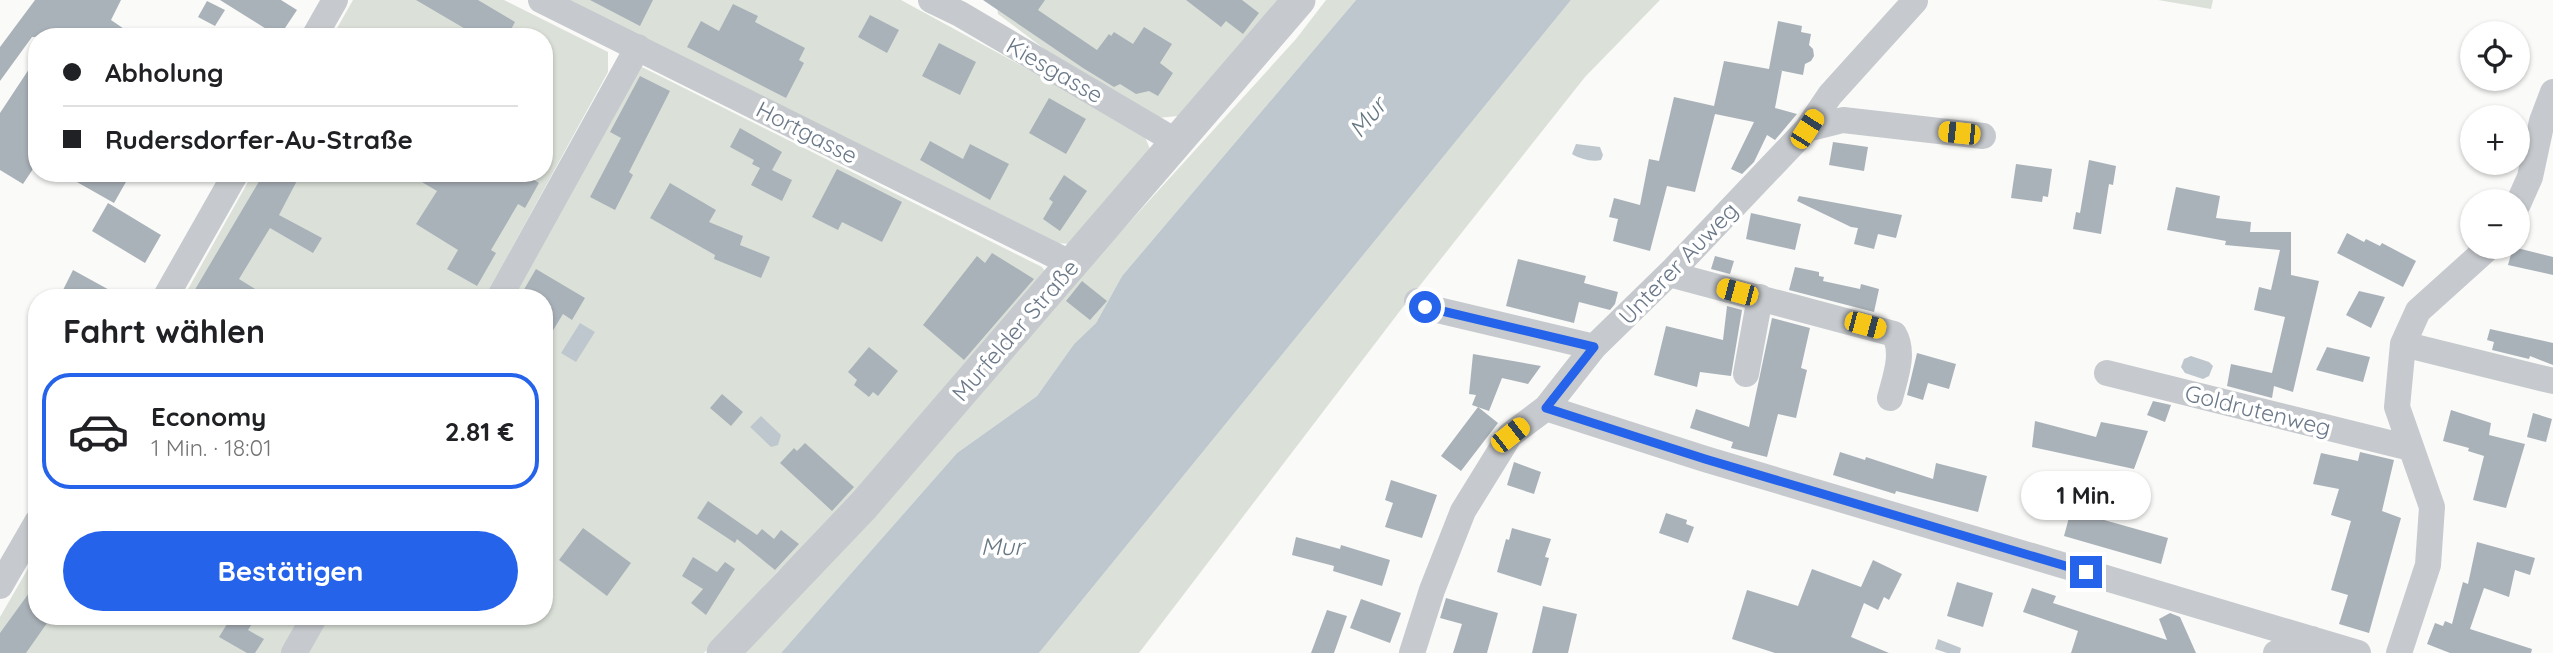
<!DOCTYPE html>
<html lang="de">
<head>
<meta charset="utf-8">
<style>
  body { margin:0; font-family:Quicksand,sans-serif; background:#f6f6f6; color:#202124; height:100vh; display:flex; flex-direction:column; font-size:26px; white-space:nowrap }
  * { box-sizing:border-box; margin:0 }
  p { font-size:23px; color:#757577 }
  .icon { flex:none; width:38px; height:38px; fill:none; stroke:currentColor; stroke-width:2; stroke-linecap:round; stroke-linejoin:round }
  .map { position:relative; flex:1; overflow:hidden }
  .drawer { position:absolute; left:28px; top:289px; width:525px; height:336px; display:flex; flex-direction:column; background:#fff; border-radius:28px; box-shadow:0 2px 5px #0004 }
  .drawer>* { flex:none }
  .guide { position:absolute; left:28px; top:28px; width:525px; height:154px; border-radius:28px; box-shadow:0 2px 5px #0004; display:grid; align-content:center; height:154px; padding:0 35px; background:#fff }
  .fabs { position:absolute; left:2460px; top:21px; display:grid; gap:14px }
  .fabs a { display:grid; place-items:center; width:70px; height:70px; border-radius:50%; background:#fff; box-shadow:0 2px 5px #0004; font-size:35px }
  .end { position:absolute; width:32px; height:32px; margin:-16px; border:9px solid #2563eb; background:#fff; box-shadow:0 0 0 4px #fff }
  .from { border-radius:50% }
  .bubble { position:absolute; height:49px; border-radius:24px; background:#fff; box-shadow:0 2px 5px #0004; font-size:23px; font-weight:800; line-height:49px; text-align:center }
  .car { position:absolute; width:21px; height:42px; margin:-21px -10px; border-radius:9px; box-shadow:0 0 5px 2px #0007; background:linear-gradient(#f5c518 24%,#345 0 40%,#f5c518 0 76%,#345 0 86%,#f5c518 0) }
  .guide b { display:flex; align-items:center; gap:24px; height:66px; font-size:26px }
  .guide b+b { border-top:2px solid #e0e0e0 }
  .guide i { width:18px; height:18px; background:#202124 }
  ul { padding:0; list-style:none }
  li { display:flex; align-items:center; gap:21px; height:116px; margin:0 14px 10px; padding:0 21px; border:4px solid transparent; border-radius:28px }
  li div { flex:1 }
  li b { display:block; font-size:26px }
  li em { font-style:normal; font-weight:800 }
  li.current { border-color:#2563eb }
  li>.icon { width:63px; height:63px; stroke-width:1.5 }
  h2 { padding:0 35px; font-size:32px; line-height:84px }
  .button { display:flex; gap:14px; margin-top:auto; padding:14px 35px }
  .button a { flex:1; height:80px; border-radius:42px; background:#2563eb; color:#fff; font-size:28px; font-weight:800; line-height:80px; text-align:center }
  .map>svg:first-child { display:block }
</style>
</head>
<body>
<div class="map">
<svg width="2553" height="653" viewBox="0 0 2553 653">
  <rect width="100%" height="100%" fill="#fafaf8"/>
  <path fill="#dbe1d9" d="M353,0h151l104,52v20l-123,225 -302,1 70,-125h291v-136h-212z
    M565,0h336l242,132 9,22 -79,90 -21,-1z
    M996,0h287l-105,116 -20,2 -78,-42 -82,-62z
    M1326,0h30l-234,276 -26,47 -22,21 -37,52 -80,57 -176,200h-43l558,-614z
    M1571,0h89l-75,77 -179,226 -267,350h-100z
    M2158,0h55l-2,9z
    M636,64l406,203 6,9 -210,240 -61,56 -73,81h-398l21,-37h217v-318l-34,-1z
    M37,553v63h267l-21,37h-283v-36z"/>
  <path fill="#bec7cd" d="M1356,0h215l-532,653h-258l176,-200 80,-57 37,-52 22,-21 26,-47z
    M1576,144l24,3 3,8 -2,5c-9,2 -21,-1 -29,-6z
    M580,323l15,9 -19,30 -15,-9z
    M2191,356l18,6 4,4 -4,10 -6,3 -18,-6 -4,-6 3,-8z
    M761,416l20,19 -3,10 -7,2 -21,-20z
    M1938,639l23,9 -1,5h-13l-12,-4z"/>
  <path fill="#aab2b9" d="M35,0h86l-10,20 25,17h-104l-32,44v-34z
    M220,0h61l16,10 -18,27z
    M416,0h62l37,22 -8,15h-28z
    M590,0h63l-13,26z
    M983,0h62l-7,10 59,40 12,-16 2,2 3,-4 19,12 11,-17 28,17 -12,19 13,10 -15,23 -9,-5 -13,3 -16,-10 -6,3 -31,-19z
    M1186,0h56l17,13 -16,21 -17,-13 -5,6z
    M207,1l18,9 -10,16 -17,-9z
    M733,4l25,12 -3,6 50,26 -6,12 5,3 -18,35 -99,-51 14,-26 18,10z
    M870,15l29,15 -12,23 -29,-16z
    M1778,21l24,5 -1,6 10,2 -2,11 4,4 1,7 -3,5 -6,3 -2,11 -25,-5 4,1 -7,37 22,6 -22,26 -8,-5 -13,27 -12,12 -11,-5 23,-47 -39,-8 -20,78 -28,-6 -17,65 -37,-10 5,-22 -9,-2 5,-19 26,7 9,-46 10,2 15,-64 40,9 10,-45 45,8z
    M939,43l37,19 -16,33 -38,-19z
    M37,57v106l-14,21 -23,-14v-57z
    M640,76l30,15 -41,81 4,3 -18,35 -25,-13 31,-59 -11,-6z
    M1049,98l37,21 -20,35 -37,-21z
    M740,128l42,24 -10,18 20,10 -10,21 -31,-16 9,-17 -8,-4 2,-4 -24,-13z
    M930,141l33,18 7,-15 39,20 -19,36 -70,-40z
    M1833,142l35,5 -4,24 -35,-6z
    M2089,160l27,6 -3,19 -4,-1 -8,50 -28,-5 3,-17 4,1z
    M2016,164l36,5 -4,28 -5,-1 -1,6 -31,-4z
    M837,169l65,33 -20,40 -40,-20 -4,8 -26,-13z
    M61,173h70l-17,30z
    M264,173h37l-22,42 43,23 -9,15 -43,-25 -31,51 31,19h-80z
    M407,173h116l16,10 -14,25 -7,-4 -27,46 5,3 -19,33 -30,-17 11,-19 -42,-26 21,-33z
    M1064,175l23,16 -27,40 -17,-12 10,-17 -4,-3z
    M670,183l46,27 -7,12 34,14 -3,9 30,12 -9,21 -47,-19 1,-4 -65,-37z
    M2176,187l44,9 -4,22 35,4 -1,10h41v43l28,6 -26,111 -19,-6 -2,12 -45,-12 4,-22 41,9 13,-56 -31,-7 5,-23 12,3 9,-40 -55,-5 1,-4 -59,-11z
    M1799,196l103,19 -6,23 -18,-4 -4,15 -20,-5 4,-16 -7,-1 -54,-26z
    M108,203l53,32 -16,28 -53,-32z
    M1751,213l50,11 -6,26 -49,-11z
    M2347,233l17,9 2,-3 14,7 2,-3 34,18 -13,26 -66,-34z
    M2513,247l40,10v18l-45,-10z
    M992,253l42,26 -70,81 -41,-35 54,-69 8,7z
    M1715,256l19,5 -4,13 -19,-5z
    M1518,259l68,17 -2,7 34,9 -3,12 -5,6 -31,-8 -5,21 -68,-17z
    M1795,267l24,5v4l5,1 -1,4 37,8 1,-5 18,5 -5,23 -85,-22z
    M536,269l49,29 -13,22 -9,-6 -19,31v-47h-25z
    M73,270l51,28h-65z
    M1082,281l25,20 -17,19 -24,-19z
    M2359,291l26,6 -14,31 -25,-13z
    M1727,306l15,4 -11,66 -31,-4 -3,15 -43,-12 12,-49 57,14z
    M1772,318l38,10 -9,40 6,2 -11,48 -18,-4 -11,43 -36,-9 2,-6 -43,-14 6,-19 53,18z
    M2490,329l63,14v22l-23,-9 -1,3 -37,-9 2,-8 -7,-2z
    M869,347l29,24 -20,25 -5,-4 -4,5 -15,-12 3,-5 -9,-8z
    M2327,347l43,10 -7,25 -47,-12z
    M1917,353l39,11 -7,25 -21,-6 -5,17 -16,-5z
    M1473,354l68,12 -13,18 -26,-6 -13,33 -17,-6 4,-10 -7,-1z
    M722,394l21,18 -12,14 -21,-18z
    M2153,401l18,4 -6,17 -18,-7z
    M1478,407l20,16 -37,48 -20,-15z
    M2451,410l40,13 -2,12 36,9 -19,64 -33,-8 11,-44 -16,-5 1,-3 -26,-7z
    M2533,413l19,6 -6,23 -19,-5z
    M2035,421l61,16 5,-15 47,9 -14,38 -102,-22z
    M805,443l49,44 -22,24 -52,-48 14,-15 3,3z
    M1840,452l25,8 1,-3 67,22 3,-16 51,13 -9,36 -82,-21 -1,3 -62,-19z
    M2360,452l34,8 -12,51 19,7 -32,115 -30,-9 9,-29 -17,-5 20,-69 -20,-6 8,-26 -26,-5 8,-31 37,8z
    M1514,462l27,10 -7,22 -27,-9z
    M1391,480l46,15 -15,43 -37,-11 8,-24 -8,-3z
    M2076,492l27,7 -6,19 71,20 -7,26 -97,-28z
    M708,501l49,34 5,-6 12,10 7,-9 18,14 -24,26 -38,-31 -2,4 -38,-25z
    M1666,513l21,7 -1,4 8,3 -6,16 -29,-10z
    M583,528l48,35 -24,33 -48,-36z
    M1512,528l39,11 -6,18 4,1 -8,28 -44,-14 9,-33 3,1z
    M1296,537l44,12 1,-4 49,15 -8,26 -49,-15 1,-5 -42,-11z
    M2477,542l58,16 -5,17 -15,-5 -6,27 -25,-9 -14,41 62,20 -1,4h-81l-23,-9 8,-21 8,3 2,-5 7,3 11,-42 5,2z
    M693,557l24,15 8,-10 10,7 -29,46 -15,-12 12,-14 -21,-13z
    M1873,560l29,14 -13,26 -5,-3 -6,13 -14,-7 -13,34 38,16h-114l-43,-14 15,-49 51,16 14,-37 49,18z
    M37,582v34h15l-26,37h-26v-20z
    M1957,582l36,11 -10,34 -36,-11z
    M2032,588l24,8 -3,7 114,37 -8,-21 11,-6 10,4 16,36h-125l7,-22 -55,-19z
    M1446,598l52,15 -11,40h-34l9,-29 -22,-6z
    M1361,599l40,14 -11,30 -40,-15z
    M1543,606l34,8 -9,39h-36z
    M1327,610l20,6 -13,37h-23z
    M232,616h25l-9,14 16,9 -9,14h-8l-28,-16z"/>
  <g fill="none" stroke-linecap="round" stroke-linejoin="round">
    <path stroke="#c6c9cd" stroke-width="26" d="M541,0l531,264
      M931,0l29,14 217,128
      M314,37l21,-37
      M1807,129l36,-9 140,16
      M2518,204l12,-27 12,-56 11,-29
      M1669,274l225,60c11,19 1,44 -4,64
      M165,298l71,-125
      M499,298l139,-251
      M1417,301l8,6 169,40
      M2403,344l150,37
      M2107,373l303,75
      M1746,374l14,-77
      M1546,408l159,51 653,194
      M0,586l37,-64
      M294,653l21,-37
      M1412,653l20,-63 31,-79 47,-76 36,-27 48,-61 80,-78 133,-140 23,-34 85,-94
      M2276,653l36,-14
      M2399,653l29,-88 4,-58 -35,-100 6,-63 15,-33 71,-64"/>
    <path stroke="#c6c9cd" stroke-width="33" d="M723,653l141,-148 435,-505"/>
  </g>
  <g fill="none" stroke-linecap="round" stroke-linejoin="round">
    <path stroke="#2563eb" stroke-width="9" d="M1425,307l169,40 -48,61 159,51 381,113"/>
  </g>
  <g text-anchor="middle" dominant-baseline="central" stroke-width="7" stroke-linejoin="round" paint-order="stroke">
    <g font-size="23" fill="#6a7888" stroke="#fff">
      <text transform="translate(1055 70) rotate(30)">Kiesgasse</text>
      <text transform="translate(807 132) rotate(27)">Hortgasse</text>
      <text transform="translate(1678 263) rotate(-46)">Unterer Auweg</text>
      <text transform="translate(1015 330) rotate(-49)">Murfelder Straße</text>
      <text transform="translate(2258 410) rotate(14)">Goldrutenweg</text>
    </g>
    <g font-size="24" font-style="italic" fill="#667883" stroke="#fff">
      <text transform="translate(1367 117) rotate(-50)">Mur</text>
      <text x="1002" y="546">Mur</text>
    </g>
  </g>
</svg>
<div class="fabs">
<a><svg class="icon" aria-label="locate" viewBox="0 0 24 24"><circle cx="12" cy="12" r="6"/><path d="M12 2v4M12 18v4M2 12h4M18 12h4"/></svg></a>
<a>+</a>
<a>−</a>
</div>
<i class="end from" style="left:1425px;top:307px"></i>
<i class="end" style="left:2086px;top:572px"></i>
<div class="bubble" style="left:2021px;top:471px;width:130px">1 Min.</div>
<i class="car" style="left:1807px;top:129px;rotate:33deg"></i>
<i class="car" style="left:1959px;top:133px;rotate:276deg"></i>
<i class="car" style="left:1737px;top:292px;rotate:285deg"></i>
<i class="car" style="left:1865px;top:325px;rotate:105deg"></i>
<i class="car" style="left:1510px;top:435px;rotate:52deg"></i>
<div class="guide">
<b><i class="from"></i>Abholung</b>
<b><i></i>Rudersdorfer-Au-Straße</b>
</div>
<section class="drawer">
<h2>Fahrt wählen</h2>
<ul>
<li class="current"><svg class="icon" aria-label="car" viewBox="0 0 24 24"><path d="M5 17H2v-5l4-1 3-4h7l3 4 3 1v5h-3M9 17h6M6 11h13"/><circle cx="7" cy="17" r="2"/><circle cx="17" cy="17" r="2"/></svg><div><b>Economy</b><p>1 Min. · 18:01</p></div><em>2.81 €</em></li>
</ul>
<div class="button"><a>Bestätigen</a></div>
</section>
</div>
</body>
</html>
